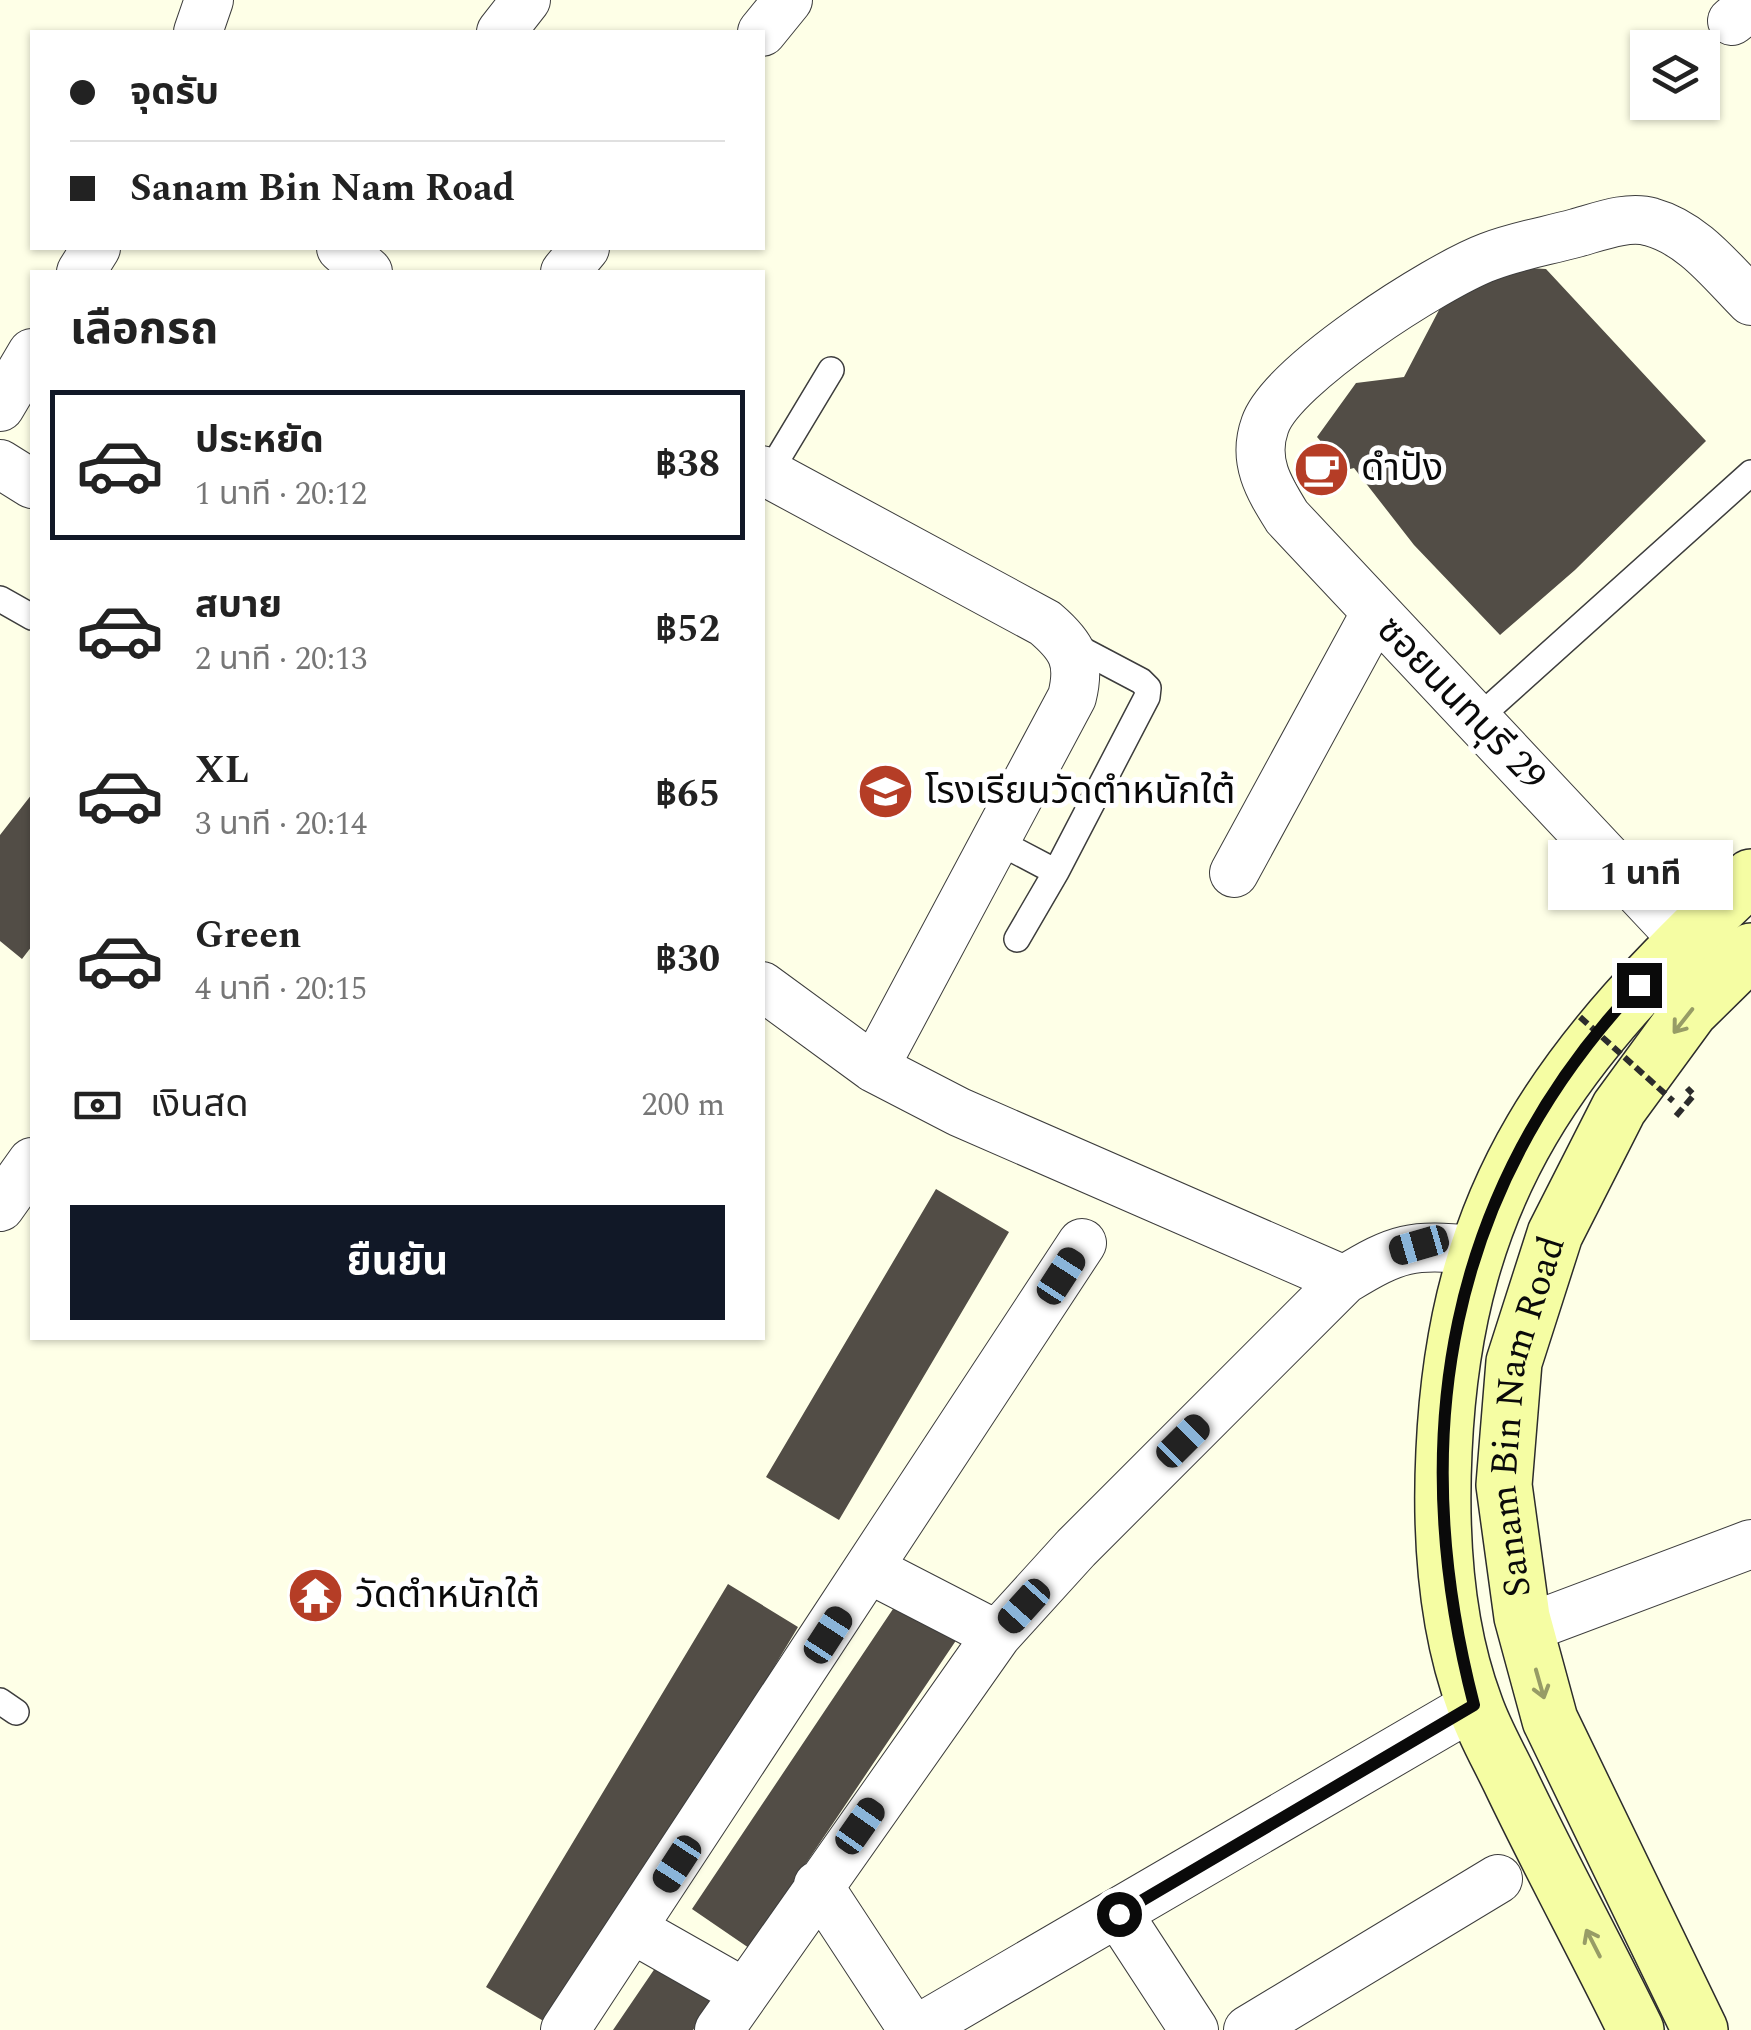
<!DOCTYPE html>
<html lang="th">
<head>
<meta charset="utf-8">
<style>
  body { margin:0; font-family:Spectral,"Noto Sans Thai",serif; background:#f2f2f2; color:#222; height:100vh; display:flex; flex-direction:column; font-size:38px; white-space:nowrap }
  * { box-sizing:border-box; margin:0 }
  p { font-size:32px; color:#767676 }
  .icon { flex:none; width:55px; height:55px; fill:none; stroke:currentColor; stroke-width:2; stroke-linecap:round; stroke-linejoin:round }
  .map { position:relative; flex:1; overflow:hidden }
  .drawer { position:absolute; left:30px; top:270px; width:735px; height:1070px; display:flex; flex-direction:column; background:#fff; border-radius:0px; box-shadow:0 2px 8px #0004 }
  .drawer>* { flex:none }
  .hud { position:absolute; left:30px; top:30px; width:735px; height:220px; border-radius:0px; box-shadow:0 2px 8px #0004; display:grid; align-content:center; height:220px; padding:0 40px; background:#fff }
  .fabs { position:absolute; left:1630px; top:30px; display:grid; gap:20px }
  .fabs a { display:grid; place-items:center; width:90px; height:90px; border-radius:0px; background:#fff; box-shadow:0 2px 8px #0004; font-size:50px }
  .end { position:absolute; width:45px; height:45px; margin:-22px; border:12px solid #0a0a0a; background:#fff; box-shadow:0 0 0 5px #fff }
  .from { border-radius:50% }
  .bubble { position:absolute; height:70px; border-radius:0px; background:#fff; box-shadow:0 2px 8px #0004; font-size:32px; font-weight:700; line-height:70px; text-align:center }
  .car { position:absolute; width:30px; height:60px; margin:-30px -15px; border-radius:12px; box-shadow:0 0 8px 2px #0007; background:linear-gradient(#222 24%,#8ab4d8 0 40%,#222 0 76%,#8ab4d8 0 86%,#222 0) }
  .hud b { display:flex; align-items:center; gap:35px; height:95px; font-size:38px }
  .hud b+b { border-top:2px solid #e0e0e0 }
  .hud i { width:25px; height:25px; background:#222 }
  ul { padding:0; list-style:none }
  li { display:flex; align-items:center; gap:30px; height:150px; margin:0 20px 15px; padding:0 20px; border:5px solid transparent; border-radius:0px }
  li div { flex:1 }
  li b { display:block; font-size:38px }
  li em { font-style:normal; font-weight:700 }
  li.current { border-color:#111827 }
  li>.icon { width:90px; height:90px; stroke-width:1.5 }
  h2 { padding:0 40px; font-size:45px; line-height:120px }
  .pay { display:flex; align-items:center; gap:25px; height:110px; padding:0 40px; font-size:38px }
  .pay p { margin-inline-start:auto }
  .action { display:flex; gap:20px; margin-top:auto; padding:20px 40px }
  .action a { flex:1; height:115px; border-radius:0px; background:#111827; color:#fff; font-size:40px; font-weight:700; line-height:115px; text-align:center }
  .map>svg:first-child { display:block }
</style>
</head>
<body>
<div class="map">
<svg width="1751" height="2030" viewBox="0 0 1751 2030">
  <rect width="100%" height="100%" fill="#feffe7"/>
  <path fill="#524d46" d="M1494,266l52,3 160,172 -131,129 -75,65 -86,-90 -60,-77 -8,2 -29,-33 39,-54 48,-6 35,-67z
    M32,794v152l-10,13 -22,-18v-106z
    M936,1189l73,43 -170,288 -73,-43z
    M728,1584l70,43 -241,402 -71,-42z
    M899,1600l58,39 -208,309 -57,-39z
    M664,1955l55,37 -26,38h-80z"/>
  <g fill="none" stroke-linecap="round" stroke-linejoin="round">
    <defs>
      <path id="service" d="M769,473l62,-103
        M0,599l32,18
        M1476,720l275,-247
        M997,841l59,31 91,-175 1,-9 -7,-7 -72,-38
        M1017,939l39,-67
        M0,1701l16,11"/>
      <path id="minor" d="M1732,21l19,-15
        M198,32l11,-32
        M501,32l25,-32
        M762,32l26,-32
        M341,248l27,24
        M81,272l15,-24
        M565,272l20,-24
        M0,407l32,-54
        M0,464l32,20
        M762,470l283,153c27,23 36,38 27,74l-198,371
        M1234,873l141,-259
        M1684,940l-397,-423c-18,-29 -35,-56 -22,-92 17,-50 172,-149 223,-168 28,-11 59,-16 88,-24 22,-6 52,-18 75,-11 43,12 70,49 100,79
        M762,986l112,82 85,44 385,168
        M0,1207l32,-45
        M871,1570l126,65
        M1525,1629l226,-85
        M818,1885l95,145
        M1119,1915l75,115
        M634,1930l111,63
        M565,2030l517,-787
        M719,2030l278,-395 79,-87 268,-268c54,-33 67,-36 131,-30
        M916,2030l558,-325
        M1248,2030l250,-151"/>
      <g id="secondary">
        <path d="M1636,2030c-41,-84 -86,-166 -126,-250 -12,-25 -26,-49 -35,-75 -30,-80 -35,-170 -31,-254 12,-266 120,-399 307,-574"/>
        <path id="s1" d="M1700,2030l-150,-310 -28,-103 -18,-132 10,-123 41,-128 64,-126 71,-97 61,-60"/>
      </g>
    </defs>
    <use href="#service" stroke="#3d3d3d" stroke-width="28"/>
    <use href="#minor" stroke="#3d3d3d" stroke-width="50"/>
    <use href="#secondary" stroke="#2c2c2c" stroke-width="58"/>
    <path stroke="#2c2c2c" stroke-width="6" stroke-dasharray="10 5" stroke-linecap="butt" d="M1676,1116l18,-21 -7,-7"/>
    <use href="#service" stroke="#fff" stroke-width="25"/>
    <use href="#minor" stroke="#fff" stroke-width="48"/>
    <use href="#secondary" stroke="#f5fda3" stroke-width="55"/>
    <path stroke="#2c2c2c" stroke-width="6" stroke-dasharray="10 5" stroke-linecap="butt" d="M1580,1017l93,84"/>
  </g>
  <defs><path id="oneway-shaft" d="M-6 0H5M1.5-3L5.5 0L1.5 3" fill="none" stroke-width="1.6" stroke-linecap="round" stroke-linejoin="round" transform="scale(2.5)"/></defs>
  <g stroke="#979c66">
    <use href="#oneway-shaft" transform="translate(1683 1021) rotate(128)"/>
    <use href="#oneway-shaft" transform="translate(1540 1684) rotate(74)"/>
    <use href="#oneway-shaft" transform="translate(1593 1943) rotate(-117)"/>
  </g>
  <g fill="none" stroke-linecap="round" stroke-linejoin="round">
    <path stroke="#0a0a0a" stroke-width="12" d="M1119,1914l355,-209c-69,-267 -28,-516 165,-720"/>
  </g>
  <defs>
    <symbol id="cafe-disc" viewBox="-11 -11 22 22"><circle r="9.5" fill="#b53d26" stroke="#fff"/><path d="M-5.5-4.5H6V0H3Q3 3.5 0 3.5H-2.5Q-5.5 3.5-5.5 0ZM3-3.2v2h1.7v-2ZM-6 4.5H4V6H-6Z" fill="#fff"/></symbol>
    <symbol id="school-disc" viewBox="-11 -11 22 22"><circle r="9.5" fill="#b53d26" stroke="#fff"/><path d="M0-5L7-2L0 1L-7-2ZM-4 1L0 2.5L4 1V4Q0 6-4 4Z" fill="#fff"/></symbol>
    <symbol id="temple-disc" viewBox="-11 -11 22 22"><circle r="9.5" fill="#b53d26" stroke="#fff"/><path d="M0-6L5-2H3V0L6.5 2.5H4V6H1.5V3h-3V6H-4V2.5H-6.5L-3 0V-2H-5Z" fill="#fff"/></symbol>
  </defs>
  <g fill-rule="evenodd">
    <use href="#cafe-disc" x="1290" y="438" width="63" height="63"/>
    <use href="#school-disc" x="854" y="760" width="63" height="63"/>
    <use href="#temple-disc" x="284" y="1564" width="63" height="63"/>
  </g>
  <g text-anchor="middle" dominant-baseline="central" stroke-width="10" stroke-linejoin="round" paint-order="stroke">
    <g font-size="38" fill="#0a0a0a" stroke="#fff" text-anchor="start">
      <text x="1361" y="469">ดำปัง</text>
      <text x="925" y="792">โรงเรียนวัดตำหนักใต้</text>
      <text x="355" y="1596">วัดตำหนักใต้</text>
    </g>
    <g font-size="38" fill="#0a0a0a" stroke="#fff">
      <text transform="translate(1461 704) rotate(46)">ซอยนนทบุรี 29</text>
      <text stroke="none"><textPath href="#s1" startOffset="655">Sanam Bin Nam Road</textPath></text>
    </g>
  </g>
</svg>
<div class="fabs">
<a><svg class="icon" aria-label="layers" viewBox="0 0 24 24"><path d="M12 4l9 5-9 5-9-5zM3 14l9 5 9-5"/></svg></a>
</div>
<i class="end from" style="left:1119px;top:1914px"></i>
<i class="end" style="left:1639px;top:985px"></i>
<div class="bubble" style="left:1548px;top:840px;width:185px">1 นาที</div>
<i class="car" style="left:1419px;top:1245px;rotate:254deg"></i>
<i class="car" style="left:1061px;top:1276px;rotate:33deg"></i>
<i class="car" style="left:1183px;top:1441px;rotate:45deg"></i>
<i class="car" style="left:1024px;top:1606px;rotate:222deg"></i>
<i class="car" style="left:828px;top:1635px;rotate:33deg"></i>
<i class="car" style="left:860px;top:1826px;rotate:35deg"></i>
<i class="car" style="left:677px;top:1864px;rotate:213deg"></i>
<div class="hud">
<b><i class="from"></i>จุดรับ</b>
<b><i></i>Sanam Bin Nam Road</b>
</div>
<section class="drawer">
<h2>เลือกรถ</h2>
<ul>
<li class="current"><svg class="icon" aria-label="car" viewBox="0 0 24 24"><path d="M5 17H2v-5l4-1 3-4h7l3 4 3 1v5h-3M9 17h6M6 11h13"/><circle cx="7" cy="17" r="2"/><circle cx="17" cy="17" r="2"/></svg><div><b>ประหยัด</b><p>1 นาที · 20:12</p></div><em>฿38</em></li>
<li><svg class="icon" aria-label="car" viewBox="0 0 24 24"><path d="M5 17H2v-5l4-1 3-4h7l3 4 3 1v5h-3M9 17h6M6 11h13"/><circle cx="7" cy="17" r="2"/><circle cx="17" cy="17" r="2"/></svg><div><b>สบาย</b><p>2 นาที · 20:13</p></div><em>฿52</em></li>
<li><svg class="icon" aria-label="car" viewBox="0 0 24 24"><path d="M5 17H2v-5l4-1 3-4h7l3 4 3 1v5h-3M9 17h6M6 11h13"/><circle cx="7" cy="17" r="2"/><circle cx="17" cy="17" r="2"/></svg><div><b>XL</b><p>3 นาที · 20:14</p></div><em>฿65</em></li>
<li><svg class="icon" aria-label="car" viewBox="0 0 24 24"><path d="M5 17H2v-5l4-1 3-4h7l3 4 3 1v5h-3M9 17h6M6 11h13"/><circle cx="7" cy="17" r="2"/><circle cx="17" cy="17" r="2"/></svg><div><b>Green</b><p>4 นาที · 20:15</p></div><em>฿30</em></li>
</ul>
<div class="pay"><svg class="icon" aria-label="cash" viewBox="0 0 24 24"><path d="M3 7h18v10H3z"/><circle cx="12" cy="12" r="2"/></svg>เงินสด<p>200 m</p></div>
<div class="action"><a>ยืนยัน</a></div>
</section>
</div>
</body>
</html>
